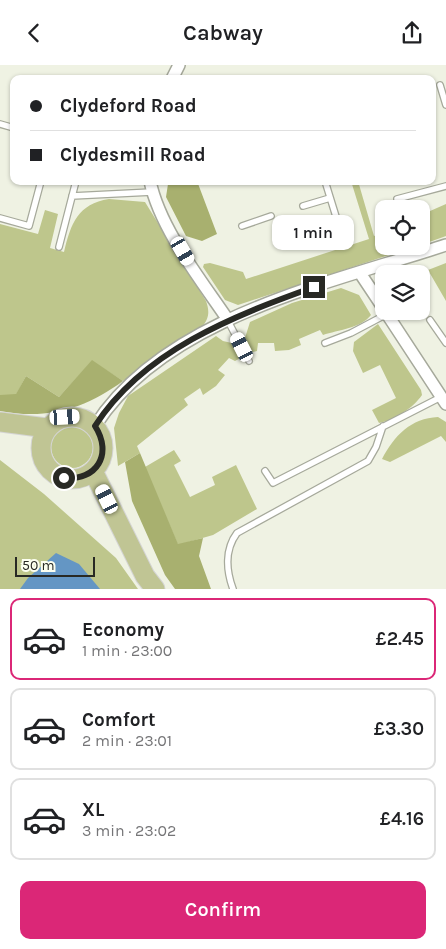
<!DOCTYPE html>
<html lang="en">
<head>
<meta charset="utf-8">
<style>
  body { margin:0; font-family:Karla,sans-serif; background:#f6f6f6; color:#202124; height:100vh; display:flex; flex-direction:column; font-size:19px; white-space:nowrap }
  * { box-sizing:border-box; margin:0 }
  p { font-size:16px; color:#757577 }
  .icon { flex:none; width:28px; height:28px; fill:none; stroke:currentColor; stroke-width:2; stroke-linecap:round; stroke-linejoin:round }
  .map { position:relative; height:524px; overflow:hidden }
  .drawer { display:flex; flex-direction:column; background:#fff; flex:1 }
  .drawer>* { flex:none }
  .guide { position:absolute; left:10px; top:10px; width:426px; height:110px; border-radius:10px; box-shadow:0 1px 4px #0004; display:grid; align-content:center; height:110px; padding:0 20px; background:#fff }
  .buttons { position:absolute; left:375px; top:135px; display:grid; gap:10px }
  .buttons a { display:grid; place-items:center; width:55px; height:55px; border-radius:10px; background:#fff; box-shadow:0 1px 4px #0004; font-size:25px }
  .scale { position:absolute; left:15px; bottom:12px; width:80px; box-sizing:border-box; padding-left:5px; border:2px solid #282924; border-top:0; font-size:14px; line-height:18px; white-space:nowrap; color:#282924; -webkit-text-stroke:4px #fcfff0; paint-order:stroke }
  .end { position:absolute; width:22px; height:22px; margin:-11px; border:6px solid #282924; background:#fff; box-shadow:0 0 0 2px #fff }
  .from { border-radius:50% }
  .bubble { position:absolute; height:35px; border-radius:10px; background:#fff; box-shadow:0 1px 4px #0004; font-size:16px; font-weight:600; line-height:35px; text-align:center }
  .car { position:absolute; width:15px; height:30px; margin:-15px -8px; border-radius:6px; box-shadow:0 0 4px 1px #0007; background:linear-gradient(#fff 24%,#345 0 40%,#fff 0 76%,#345 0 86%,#fff 0) }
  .guide b { display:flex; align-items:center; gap:18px; height:48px; font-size:19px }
  .guide b+b { border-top:1px solid #e0e0e0 }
  .guide i { width:12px; height:12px; background:#202124 }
  ul { padding:9px 0 0; list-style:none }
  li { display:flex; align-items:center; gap:15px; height:82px; margin:0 10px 8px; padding:0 10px; border:2px solid #e0e0e0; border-radius:10px }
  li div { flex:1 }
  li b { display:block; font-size:19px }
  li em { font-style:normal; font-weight:600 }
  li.on { border-color:#db2777 }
  li>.icon { width:45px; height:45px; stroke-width:1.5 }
  .action { display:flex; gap:10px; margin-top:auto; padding:10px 20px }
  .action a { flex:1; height:58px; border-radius:10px; background:#db2777; color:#fff; font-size:20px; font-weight:600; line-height:58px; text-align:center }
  header { display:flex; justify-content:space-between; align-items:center; height:65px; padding:0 20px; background:#fff; font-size:22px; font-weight:600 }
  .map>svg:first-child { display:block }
</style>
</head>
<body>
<header><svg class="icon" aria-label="back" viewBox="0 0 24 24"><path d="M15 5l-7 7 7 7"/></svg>Cabway<svg class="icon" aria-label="share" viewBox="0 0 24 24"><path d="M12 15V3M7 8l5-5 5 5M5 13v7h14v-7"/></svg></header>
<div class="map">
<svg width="446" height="524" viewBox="0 0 446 524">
  <rect width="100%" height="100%" fill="#eff2e3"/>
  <path fill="#bec68c" d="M351,116h7l16,55 10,-4v14h32l-178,59 -13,-5 -22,-33 1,-3 6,-1 33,9 3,7 123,-40z
    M109,134l36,3 61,99c4,11 3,18 -5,27l-78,53 -31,-20 -33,36 -33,-21 -10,19h-16v-171l38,10 7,-24 13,4 -8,34 14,4c7,-29 14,-48 45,-53z
    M446,139v32l-25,9v-30z
    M446,198v38l-18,-31z
    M341,223l18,7 12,20c-10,13 -33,15 -48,20l-3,-5 -21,9 2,6 -12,5 -14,1 -1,-8h-16l-1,8 -9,2 -4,-12 6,-19 42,-19z
    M378,259l43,66 1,5c-9,13 -27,25 -43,28l-7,-13 24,-12 -16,-33 -17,8 -10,-22 1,-9z
    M216,271l7,5 13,3 6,13 -7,4 -6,-3 -11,12 7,5 -9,11 -13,9 -3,-7 -16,11 4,6 -51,41 3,7 -22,13 -4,-38 5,-15 9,-17z
    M438,352l8,5v20l-5,-6 -51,26 -8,-3c12,-23 29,-41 56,-42z
    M51 382a21 21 0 1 1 42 0a21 21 0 1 1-42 0Z
    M174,385l7,11 -7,4 16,32 25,-12 -3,-8 24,-12 21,44 -44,26 -35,10 -33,-78z
    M0,395l44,34 72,64 22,31h-138z"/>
  <path fill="#a8b06f" d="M175,116h22l20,53 -15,7 -16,-5 -20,-39 2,-13z
    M92,295l31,21c-38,28 -76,39 -123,30v-16l16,-1 10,-18 33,21z
    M140,388l38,91 25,-6 -4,18 12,33h-36l-10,-14 -33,-74 -7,-39z"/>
  <path fill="#6496c4" d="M56,488l23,11 21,25h-80l8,-11z"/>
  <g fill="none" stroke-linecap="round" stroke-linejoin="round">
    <defs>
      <path id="lane" d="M440,20l6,20
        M0,59l14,4
        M325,116l17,55
        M72,131l80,-4
        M397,134l49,-13
        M303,141l27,-8
        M0,153l29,8 12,-45
        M242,161l29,-10
        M59,182l17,-66
        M430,255l16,23
        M228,256l21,40
        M325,278l26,-10 36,-19
        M265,406l8,12 168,-86
        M233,524c-7,-19 -8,-40 4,-56l131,-72 8,-14 7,-21"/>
      <path id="street" d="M172,14l7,-14
        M150,116c10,48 51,99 78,139
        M360,208l24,36
        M385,246l61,93
        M95,361c69,-109 236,-143 351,-181"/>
      <path id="primary" d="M41 383a31 31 0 1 1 62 0a31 31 0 1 1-62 0Z
        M0,357l47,6
        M93,406l52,105 10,13"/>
    </defs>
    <use href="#lane" stroke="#a6a99b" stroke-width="8"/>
    <use href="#street" stroke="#a6a99b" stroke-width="14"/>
    <use href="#primary" stroke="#d4d4d3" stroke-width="21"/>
    <use href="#lane" stroke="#fff" stroke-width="5.5"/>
    <use href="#street" stroke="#fff" stroke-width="11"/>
    <use href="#primary" stroke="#c0c594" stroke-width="19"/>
  </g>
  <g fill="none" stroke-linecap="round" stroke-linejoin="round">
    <path stroke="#282924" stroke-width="6" d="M64,413c33,3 49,-24 31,-52 48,-75 138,-110 219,-139"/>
  </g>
</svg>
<div class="buttons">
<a><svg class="icon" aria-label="locate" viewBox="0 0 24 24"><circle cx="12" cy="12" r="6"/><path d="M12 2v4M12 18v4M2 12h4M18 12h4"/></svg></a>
<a><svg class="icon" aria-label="layers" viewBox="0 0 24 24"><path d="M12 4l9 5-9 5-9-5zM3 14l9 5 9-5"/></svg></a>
</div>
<div class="scale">50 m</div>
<i class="end from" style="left:64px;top:413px"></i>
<i class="end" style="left:314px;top:222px"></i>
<div class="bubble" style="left:272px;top:150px;width:82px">1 min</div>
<i class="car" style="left:183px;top:186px;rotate:150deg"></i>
<i class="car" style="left:242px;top:282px;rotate:333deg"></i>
<i class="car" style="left:65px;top:352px;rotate:87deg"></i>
<i class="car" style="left:107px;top:434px;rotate:334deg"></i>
<div class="guide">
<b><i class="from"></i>Clydeford Road</b>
<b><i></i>Clydesmill Road</b>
</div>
</div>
<section class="drawer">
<ul>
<li class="on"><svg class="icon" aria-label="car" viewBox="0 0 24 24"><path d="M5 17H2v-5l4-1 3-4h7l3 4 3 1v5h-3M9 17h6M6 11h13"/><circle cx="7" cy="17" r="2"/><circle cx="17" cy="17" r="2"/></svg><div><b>Economy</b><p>1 min · 23:00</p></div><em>£2.45</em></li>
<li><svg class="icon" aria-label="car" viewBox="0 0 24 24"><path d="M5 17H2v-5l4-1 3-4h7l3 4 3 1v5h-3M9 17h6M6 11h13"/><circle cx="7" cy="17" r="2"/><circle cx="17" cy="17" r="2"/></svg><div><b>Comfort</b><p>2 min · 23:01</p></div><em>£3.30</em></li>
<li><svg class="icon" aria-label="car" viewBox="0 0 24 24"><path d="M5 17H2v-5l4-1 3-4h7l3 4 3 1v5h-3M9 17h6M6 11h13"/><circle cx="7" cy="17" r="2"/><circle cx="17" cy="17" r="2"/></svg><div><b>XL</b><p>3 min · 23:02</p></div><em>£4.16</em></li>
</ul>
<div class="action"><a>Confirm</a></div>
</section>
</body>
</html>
